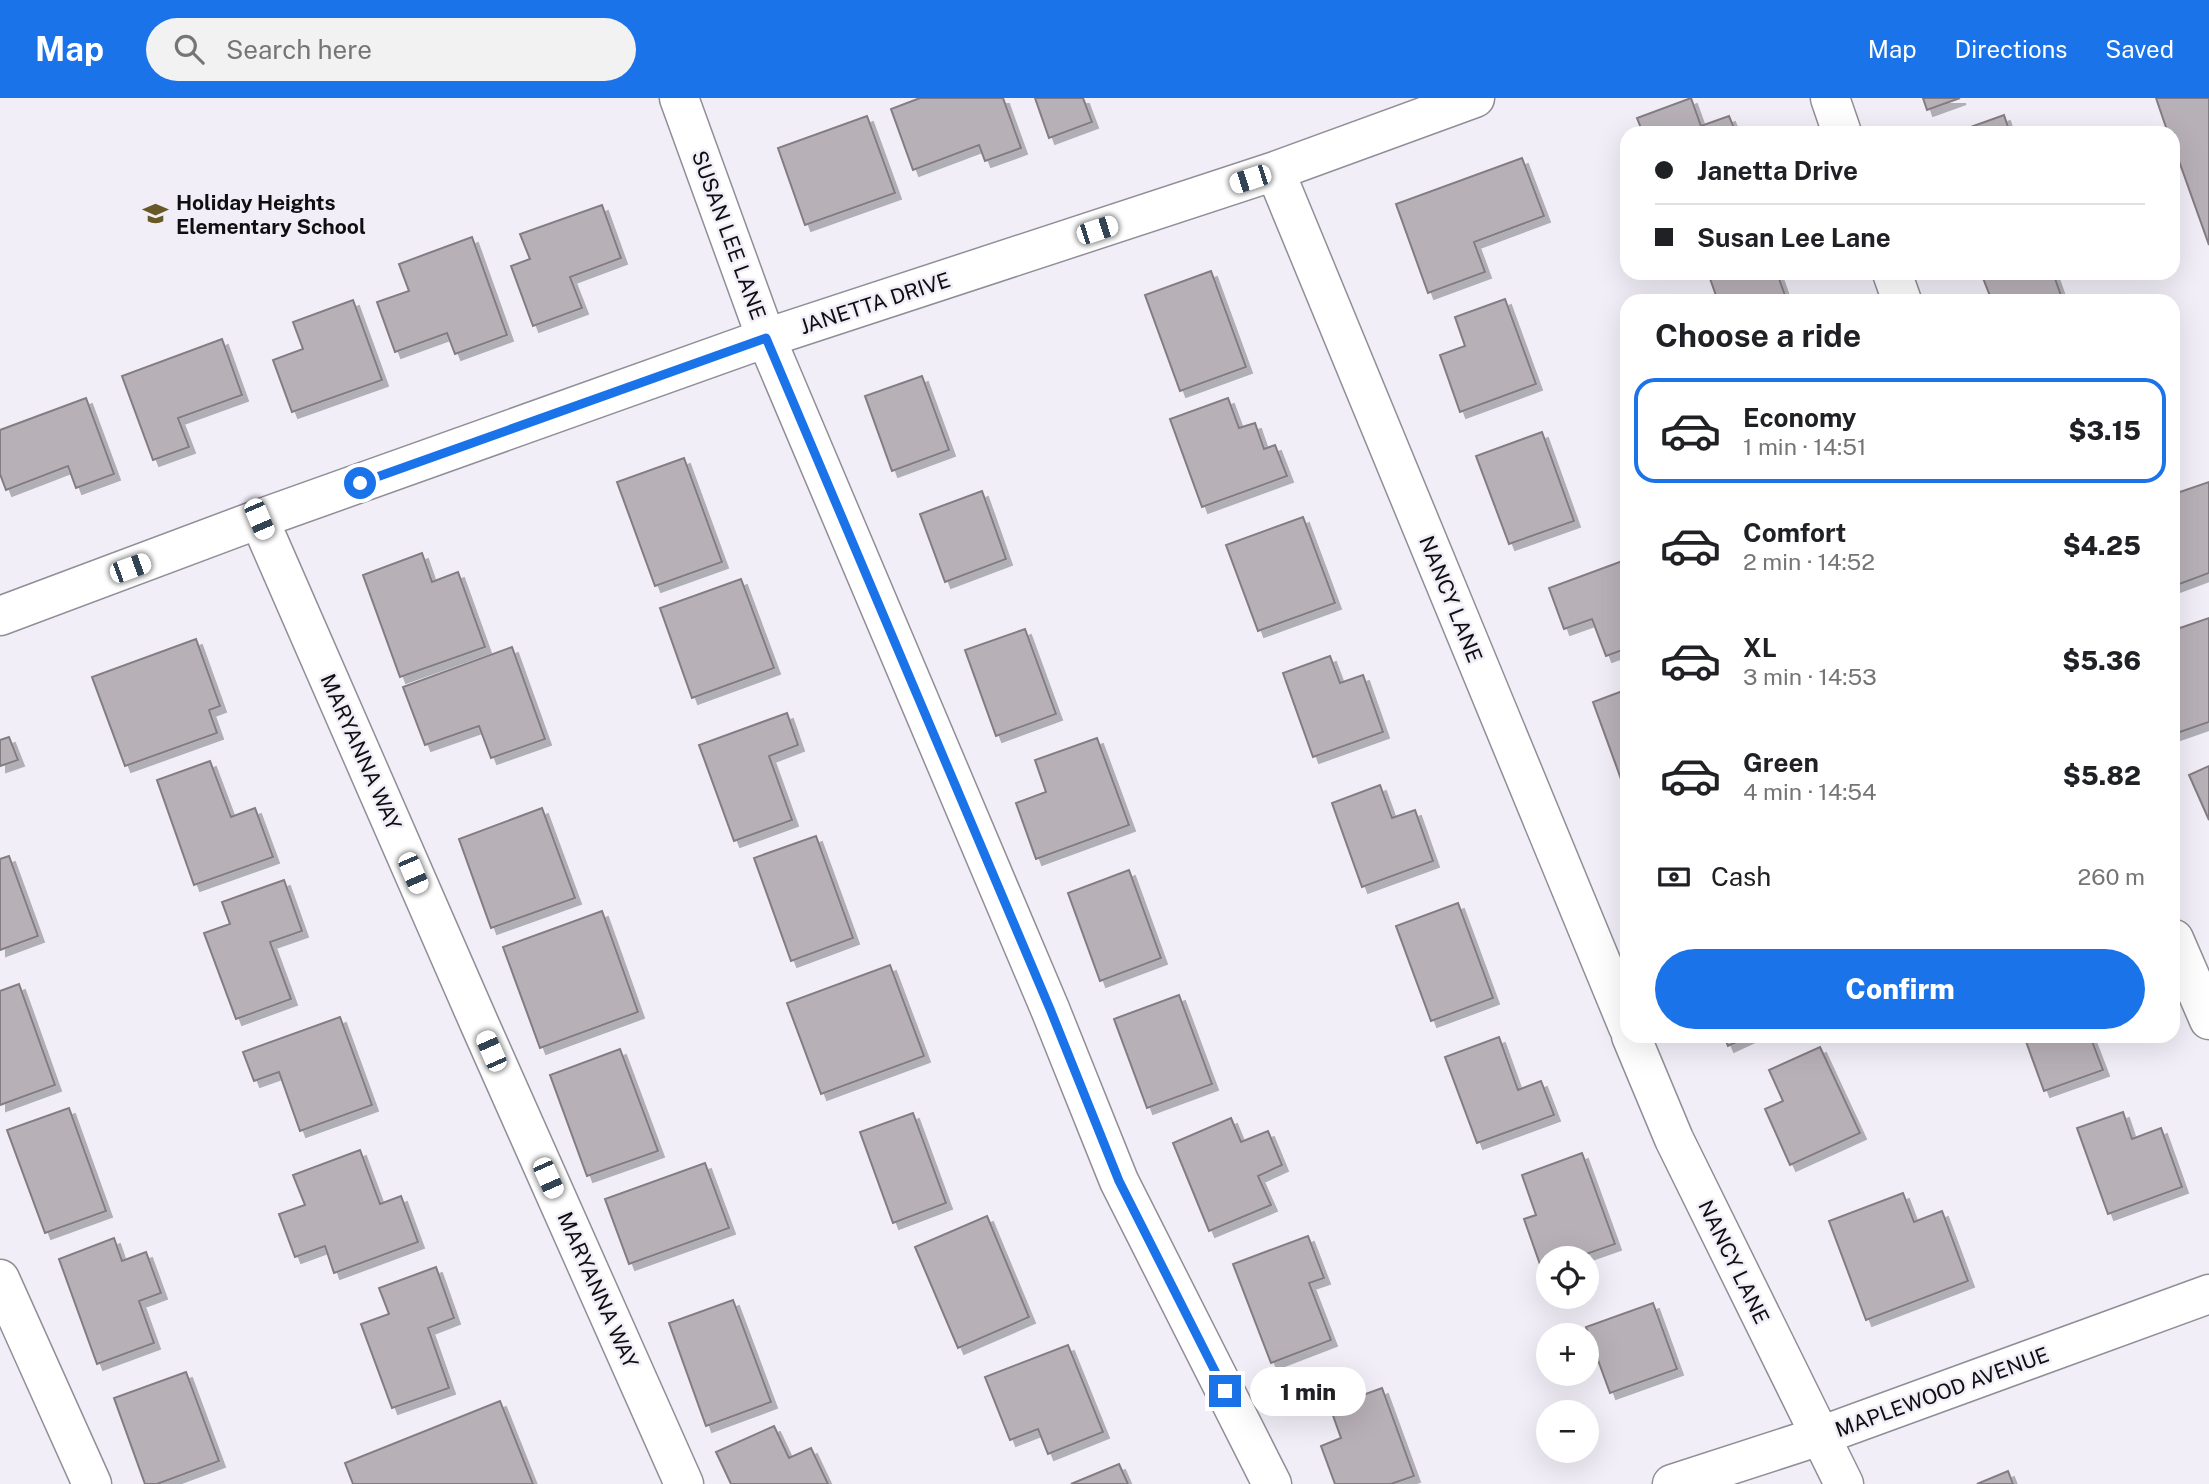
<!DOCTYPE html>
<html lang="en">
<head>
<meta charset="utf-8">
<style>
  body { margin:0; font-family:"Public Sans",sans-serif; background:#f2f2f2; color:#202124; height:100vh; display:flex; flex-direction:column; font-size:26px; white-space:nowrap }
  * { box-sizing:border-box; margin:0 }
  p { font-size:23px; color:#757577 }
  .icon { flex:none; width:38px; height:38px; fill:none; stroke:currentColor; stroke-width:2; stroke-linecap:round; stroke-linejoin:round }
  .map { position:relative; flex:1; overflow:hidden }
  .drawer { position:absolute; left:1620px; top:196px; width:560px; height:749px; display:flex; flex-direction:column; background:#fff; border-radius:21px; box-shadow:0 7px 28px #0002 }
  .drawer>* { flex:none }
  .banner { position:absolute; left:1620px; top:28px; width:560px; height:154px; border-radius:21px; box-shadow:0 7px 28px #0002; display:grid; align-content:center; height:154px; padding:0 35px; background:#fff }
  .tools { position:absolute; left:1536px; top:1148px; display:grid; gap:14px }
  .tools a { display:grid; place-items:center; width:63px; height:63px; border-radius:50%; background:#fff; box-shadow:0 7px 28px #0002; font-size:35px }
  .end { position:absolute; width:32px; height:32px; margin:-16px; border:9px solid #1a73e8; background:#fff; box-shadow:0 0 0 4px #fff }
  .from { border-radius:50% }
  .bubble { position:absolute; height:49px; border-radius:24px; background:#fff; box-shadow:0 7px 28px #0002; font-size:23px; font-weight:800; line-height:49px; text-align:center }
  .car { position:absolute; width:21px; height:42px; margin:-21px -10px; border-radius:9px; box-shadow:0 0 5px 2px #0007; background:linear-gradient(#fff 24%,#345 0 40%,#fff 0 76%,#345 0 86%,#fff 0) }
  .banner b { display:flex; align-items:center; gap:24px; height:66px; font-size:26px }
  .banner b+b { border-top:2px solid #e0e0e0 }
  .banner i { width:18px; height:18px; background:#202124 }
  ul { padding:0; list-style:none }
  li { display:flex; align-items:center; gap:21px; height:105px; margin:0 14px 10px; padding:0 21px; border:4px solid transparent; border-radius:21px }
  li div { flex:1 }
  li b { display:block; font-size:26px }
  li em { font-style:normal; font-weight:800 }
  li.on { border-color:#1a73e8 }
  li>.icon { width:63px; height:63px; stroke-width:1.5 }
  h2 { padding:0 35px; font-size:32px; line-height:84px }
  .pay { display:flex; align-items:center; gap:18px; height:77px; padding:0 35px; font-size:26px }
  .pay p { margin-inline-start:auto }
  .action { display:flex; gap:14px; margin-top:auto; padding:14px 35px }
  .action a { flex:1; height:80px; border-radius:42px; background:#1a73e8; color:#fff; font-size:28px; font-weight:800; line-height:80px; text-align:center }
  header { display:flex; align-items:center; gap:42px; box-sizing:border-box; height:98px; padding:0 35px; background:#1a73e8; color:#fff }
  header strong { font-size:33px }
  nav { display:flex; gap:38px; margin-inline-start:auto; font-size:24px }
  .search { width:490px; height:63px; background:#f2f2f2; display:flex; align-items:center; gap:18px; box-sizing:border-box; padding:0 24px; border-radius:38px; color:#757577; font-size:26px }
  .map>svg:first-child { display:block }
</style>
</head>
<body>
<header>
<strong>Map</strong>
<div class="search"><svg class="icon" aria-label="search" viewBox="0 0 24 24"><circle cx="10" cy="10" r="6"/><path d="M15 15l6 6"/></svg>Search here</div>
<nav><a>Map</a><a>Directions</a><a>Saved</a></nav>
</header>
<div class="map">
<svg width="2209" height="1386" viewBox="0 0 2209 1386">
  <defs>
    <filter id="shadow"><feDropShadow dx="6" dy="6" stdDeviation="0" flood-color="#0004"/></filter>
  </defs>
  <rect width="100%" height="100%" fill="#f1eef8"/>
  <path fill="#b8b0b7" stroke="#837c82" stroke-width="2" filter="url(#shadow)" d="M920,0h83l18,50 -36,13 -6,-16 -66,25 -22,-61z
    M1035,0h48l9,24 -43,16z
    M1691,0l10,28 28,-10 7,17h-93l-6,-15z
    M1923,0h37l-33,12z
    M2156,0h53v147l-35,-98v-14h-6z
    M2004,17l6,18h-56z
    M867,18l28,77 -90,32 -27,-77z
    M1522,60l22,58 -70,26 11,30 -57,21 -32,-89z
    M602,107l19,53 -51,19 12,31 -49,18 -22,-60 19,-7 -10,-25z
    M472,139l35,98 -52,19 -8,-21 -52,19 -18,-50 32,-11 -10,-27z
    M1211,173l35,96 -66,24 -35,-96z
    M1708,175h69l10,28h-69z
    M1981,175h72l10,28h-71z
    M1505,201l31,85 -76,28 -20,-57 25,-9 -10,-29z
    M353,202l29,80 -90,32 -19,-52 30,-11 -10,-27z
    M222,241l20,56 -64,23 11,29 -36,13 -31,-84z
    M922,278l27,74 -57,21 -27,-75z
    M86,300l28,76 -38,14 -8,-22 -62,24 -6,-16v-44z
    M1228,300l11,30 16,-5 9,26 11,-4 12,31 -85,31 -32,-88z
    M1542,334l32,89 -65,23 -33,-88z
    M684,360l38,104 -67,24 -38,-104z
    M2209,384v91l-35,13v-92z
    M982,393l24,68 -61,23 -25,-68z
    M1303,419l32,86 -77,28 -32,-86z
    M422,455l10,29 26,-10 27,75 -85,30 -37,-102z
    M1628,461v89l-22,8 -14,-37 -28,10 -15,-41z
    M741,481l33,89 -82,30 -32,-90z
    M2209,520v104l-35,12v-104z
    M1025,531l31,85 -60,22 -31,-86z
    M196,541l24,67 -11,4 8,23 -92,33 -33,-89z
    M512,549l33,92 -54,19 -12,-32 -54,19 -22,-58z
    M1330,558l10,27 23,-8 20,57 -70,25 -30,-84z
    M1628,591v100l-3,1 -32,-88z
    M787,615l11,32 -29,11 23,64 -58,21 -35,-96z
    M9,639l9,23 -18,6v-26z
    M1097,640l32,87 -93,34 -20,-56 30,-11 -11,-32z
    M210,663l21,56 24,-9 18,49 -79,28 -37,-105z
    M2209,668v54l-20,-45z
    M1380,687l12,33 23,-8 18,51 -71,26 -30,-84z
    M542,710l33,90 -84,30 -32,-89z
    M816,738l37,102 -62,23 -37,-103z
    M9,758l29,80 -38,14v-91z
    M1129,772l32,88 -61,23 -32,-88z
    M284,782l18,51 -32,11 21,57 -55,20 -32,-86 26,-9 -8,-22z
    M1458,805l35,95 -62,23 -35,-95z
    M602,813l36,101 -98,36 -37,-101z
    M890,867l34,91 -103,38 -34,-91z
    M19,886l36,101 -55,20v-114z
    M1179,897l33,89 -65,24 -33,-89z
    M340,919l32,88 -72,26 -21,-59 -25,9 -11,-29z
    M1724,938h25l-21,10z
    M2024,938h66l13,34 -59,21z
    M1499,939l19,53 23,-9 13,34 -77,28 -32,-86z
    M1820,949l40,86 -70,32 -25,-56 18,-8 -14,-31z
    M620,951l38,102 -71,25 -37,-101z
    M69,1010l37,103 -61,22 -38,-103z
    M2123,1014l9,27 29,-11 21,59 -74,27 -31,-86z
    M913,1015l33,90 -53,20 -33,-91z
    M1231,1020l10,24 27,-11 14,34 -24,11 13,29 -62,26 -36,-88z
    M360,1052l20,54 21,-8 17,46 -84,31 -9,-27 -30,11 -16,-43 26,-9 -12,-30z
    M1582,1055l33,91 -40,14h-26v10l-7,2 -18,-51 12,-4 -14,-40z
    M705,1065l24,65 -100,36 -24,-65z
    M1903,1095l11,29 28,-11 26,70 -102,39 -37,-99z
    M987,1118l42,101 -71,31 -43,-101z
    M1308,1138l16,42 -15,5 22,57 -60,23 -38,-99z
    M114,1140l8,23 24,-9 15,41 -22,8 15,42 -57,21 -38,-105z
    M436,1169l18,51 -26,10 21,60 -57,20 -31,-84 28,-10 -10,-26z
    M733,1202l38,102 -65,24 -37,-103z
    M1653,1205l24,66 -67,24 -24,-66z
    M1068,1247l35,87 -55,22 -10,-25 -28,11 -25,-63z
    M186,1274l33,89 -62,23h-12l-31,-86z
    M1382,1290l32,88 -23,8h-56l-14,-38 20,-8 -11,-31z
    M500,1303l33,83h-180l-8,-21z
    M774,1328l15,32 22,-10 17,36h-97l-15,-32z
    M1119,1366l9,20h-57z
    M2008,1373l5,13h-36z"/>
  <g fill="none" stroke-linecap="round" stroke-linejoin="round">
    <defs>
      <path id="minor" d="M679,0l87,240 284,671 69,172 153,303
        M1830,0l12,35
        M1275,73l353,856
        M1892,175l10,28
        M259,421l221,506 204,459
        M0,518l259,-97 507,-181 509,-167 200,-73
        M2174,841l35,81
        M1631,938l43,103 170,345
        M0,1181l92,205
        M1672,1386l148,-48 389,-142"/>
    </defs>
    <use href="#minor" stroke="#908e97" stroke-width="41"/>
    <use href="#minor" stroke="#fff" stroke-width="38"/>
  </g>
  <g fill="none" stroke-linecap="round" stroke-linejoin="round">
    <path stroke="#1a73e8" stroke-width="9" d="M360,385l406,-145 284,671 69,172 106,210"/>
  </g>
  <defs>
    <symbol id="school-bare" viewBox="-9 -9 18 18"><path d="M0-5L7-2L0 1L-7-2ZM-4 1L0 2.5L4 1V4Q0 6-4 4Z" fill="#675926" stroke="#f1eef8" stroke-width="2.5" paint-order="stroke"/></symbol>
  </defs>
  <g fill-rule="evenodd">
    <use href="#school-bare" x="138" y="98" width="35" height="35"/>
  </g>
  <g text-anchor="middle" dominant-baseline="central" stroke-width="5" stroke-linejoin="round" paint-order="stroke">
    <g font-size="21" font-weight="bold" fill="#0f0e11" stroke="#f1eef8" text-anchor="start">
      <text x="176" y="104">Holiday Heights<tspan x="176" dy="24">Elementary School</tspan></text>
    </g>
    <g font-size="21" fill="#0f0e11" stroke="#f1eef8">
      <text transform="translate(729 137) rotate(70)">SUSAN LEE LANE</text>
      <text transform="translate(875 205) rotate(-18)">JANETTA DRIVE</text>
      <text transform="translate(1451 501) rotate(68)">NANCY LANE</text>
      <text transform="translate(361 654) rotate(66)">MARYANNA WAY</text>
      <text transform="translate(1734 1164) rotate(64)">NANCY LANE</text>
      <text transform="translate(598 1192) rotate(66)">MARYANNA WAY</text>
      <text transform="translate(1942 1294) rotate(-20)">MAPLEWOOD AVENUE</text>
    </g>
  </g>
</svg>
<div class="tools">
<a><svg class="icon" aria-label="locate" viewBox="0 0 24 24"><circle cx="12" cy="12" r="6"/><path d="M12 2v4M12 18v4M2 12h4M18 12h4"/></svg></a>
<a>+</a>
<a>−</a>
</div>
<i class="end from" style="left:360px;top:385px"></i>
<i class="end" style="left:1225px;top:1293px"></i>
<div class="bubble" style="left:1250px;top:1269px;width:116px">1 min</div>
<i class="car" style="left:1250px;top:81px;rotate:252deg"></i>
<i class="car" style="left:1097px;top:132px;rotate:72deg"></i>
<i class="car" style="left:259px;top:421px;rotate:157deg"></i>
<i class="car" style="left:130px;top:470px;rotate:70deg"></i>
<i class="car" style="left:413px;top:775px;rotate:157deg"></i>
<i class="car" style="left:491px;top:953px;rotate:336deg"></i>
<i class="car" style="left:548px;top:1080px;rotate:156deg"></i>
<div class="banner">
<b><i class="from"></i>Janetta Drive</b>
<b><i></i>Susan Lee Lane</b>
</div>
<section class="drawer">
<h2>Choose a ride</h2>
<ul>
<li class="on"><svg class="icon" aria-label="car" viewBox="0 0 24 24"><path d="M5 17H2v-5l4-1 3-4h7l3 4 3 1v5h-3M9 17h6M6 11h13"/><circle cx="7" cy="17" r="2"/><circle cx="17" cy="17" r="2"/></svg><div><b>Economy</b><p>1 min · 14:51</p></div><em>$3.15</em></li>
<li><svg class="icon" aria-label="car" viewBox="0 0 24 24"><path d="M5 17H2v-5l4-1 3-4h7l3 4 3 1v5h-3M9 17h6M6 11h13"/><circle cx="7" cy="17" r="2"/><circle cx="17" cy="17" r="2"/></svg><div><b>Comfort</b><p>2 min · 14:52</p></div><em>$4.25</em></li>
<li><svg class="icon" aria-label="car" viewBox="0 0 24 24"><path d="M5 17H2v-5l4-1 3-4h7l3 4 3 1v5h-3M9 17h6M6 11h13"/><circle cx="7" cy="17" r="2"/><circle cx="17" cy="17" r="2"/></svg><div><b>XL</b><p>3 min · 14:53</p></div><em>$5.36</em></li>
<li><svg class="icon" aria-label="car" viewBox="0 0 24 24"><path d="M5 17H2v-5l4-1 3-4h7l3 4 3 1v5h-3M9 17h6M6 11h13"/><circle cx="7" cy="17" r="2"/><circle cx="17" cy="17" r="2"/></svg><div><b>Green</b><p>4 min · 14:54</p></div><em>$5.82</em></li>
</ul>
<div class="pay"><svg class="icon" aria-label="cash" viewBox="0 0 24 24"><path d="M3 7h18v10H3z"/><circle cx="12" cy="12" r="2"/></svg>Cash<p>260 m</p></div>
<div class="action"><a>Confirm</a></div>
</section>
</div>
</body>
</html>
